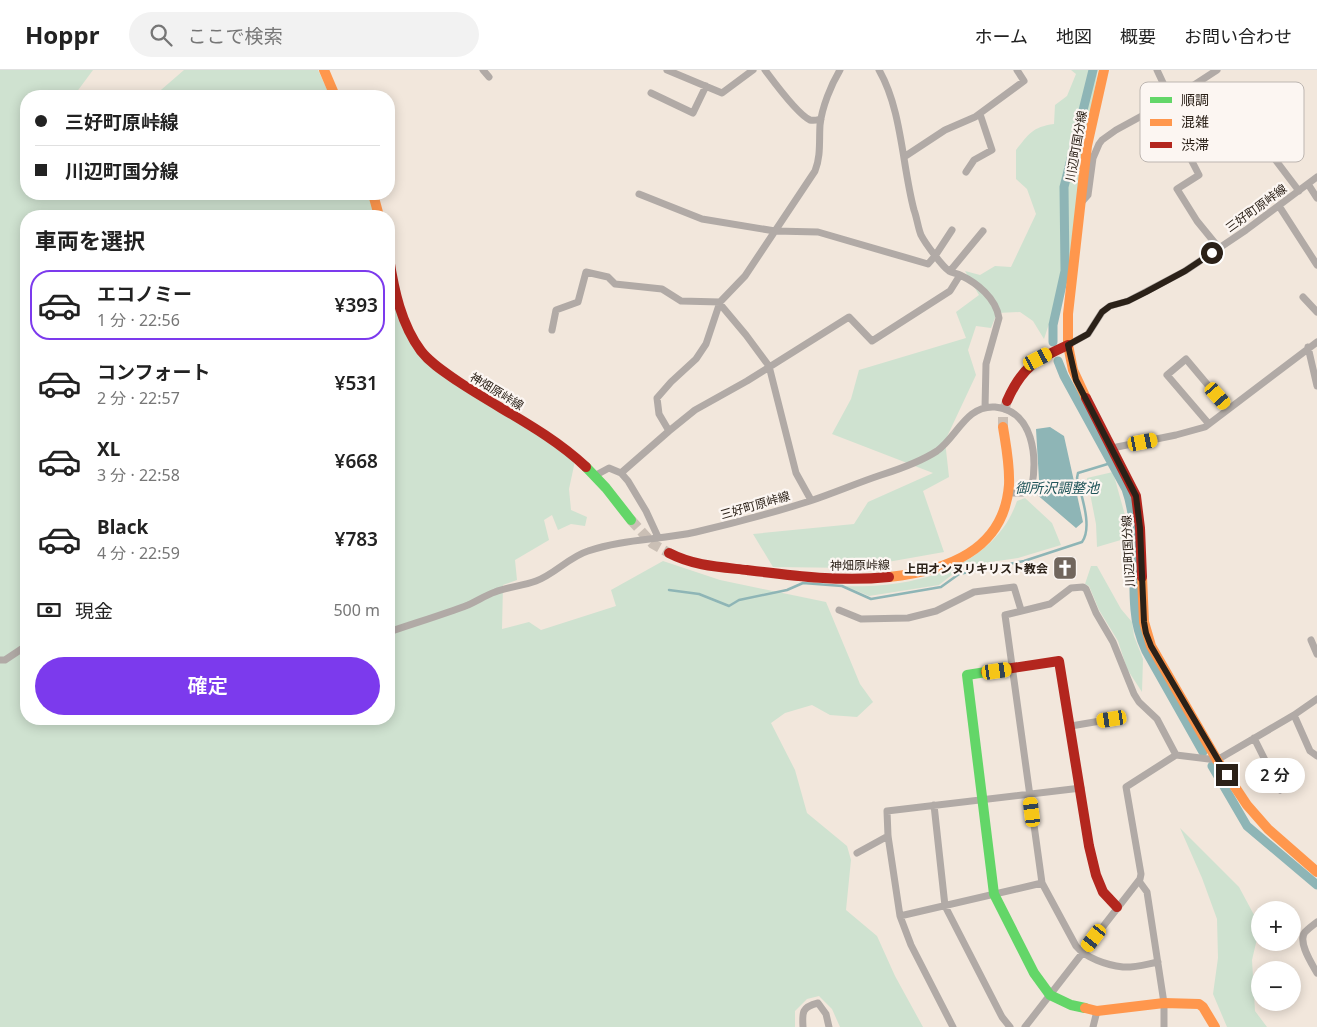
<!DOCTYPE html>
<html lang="ja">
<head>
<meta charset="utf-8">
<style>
  body { margin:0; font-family:"Noto Sans","Noto Sans JP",sans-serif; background:#f2f2f2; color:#222; height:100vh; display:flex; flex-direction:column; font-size:19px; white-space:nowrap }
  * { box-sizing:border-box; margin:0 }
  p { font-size:16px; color:#767676 }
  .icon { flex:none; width:28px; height:28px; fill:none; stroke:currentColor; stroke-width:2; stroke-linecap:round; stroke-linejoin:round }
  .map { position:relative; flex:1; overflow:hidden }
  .panel { position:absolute; left:20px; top:140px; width:375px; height:515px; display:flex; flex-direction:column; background:#fff; border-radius:20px; box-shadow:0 2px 12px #0003 }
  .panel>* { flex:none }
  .banner { position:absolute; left:20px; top:20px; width:375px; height:110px; border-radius:20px; box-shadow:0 2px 12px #0003; display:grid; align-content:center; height:110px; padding:0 15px; background:#fff }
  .fabs { position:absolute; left:1251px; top:831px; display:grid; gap:10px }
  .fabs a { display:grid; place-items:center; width:50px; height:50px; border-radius:50%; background:#fff; box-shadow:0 2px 12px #0003; font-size:25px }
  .end { position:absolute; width:22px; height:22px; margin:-11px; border:6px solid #2b2118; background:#fff; box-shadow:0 0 0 2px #fff }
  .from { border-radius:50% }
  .bubble { position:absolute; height:35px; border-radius:18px; background:#fff; box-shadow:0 2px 12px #0003; font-size:16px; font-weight:600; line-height:35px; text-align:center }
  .car { position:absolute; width:15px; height:30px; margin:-15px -8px; border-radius:6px; box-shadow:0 0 4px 1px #0007; background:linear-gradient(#f5c518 24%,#345 0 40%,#f5c518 0 76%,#345 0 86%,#f5c518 0) }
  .banner b { display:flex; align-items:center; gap:18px; height:48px; font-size:19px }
  .banner b+b { border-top:1px solid #e0e0e0 }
  .banner i { width:12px; height:12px; background:#222 }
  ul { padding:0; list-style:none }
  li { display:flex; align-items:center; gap:15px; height:70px; margin:0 10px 8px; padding:0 5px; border:2px solid transparent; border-radius:20px }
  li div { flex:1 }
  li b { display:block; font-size:19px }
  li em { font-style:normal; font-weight:600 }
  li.active { border-color:#7c3aed }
  li>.icon { width:45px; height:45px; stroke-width:1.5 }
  h2 { padding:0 15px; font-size:22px; line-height:60px }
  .pay { display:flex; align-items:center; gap:12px; height:55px; padding:0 15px; font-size:19px }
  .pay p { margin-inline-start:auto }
  .primary-button { display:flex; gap:10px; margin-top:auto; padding:10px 15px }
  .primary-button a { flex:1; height:58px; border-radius:30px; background:#7c3aed; color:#fff; font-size:20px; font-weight:600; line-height:58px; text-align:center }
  header { display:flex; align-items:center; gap:30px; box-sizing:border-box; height:70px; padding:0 25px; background:#fff; border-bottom:1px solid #e0e0e0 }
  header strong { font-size:24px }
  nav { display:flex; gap:28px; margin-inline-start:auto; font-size:18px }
  .search { width:350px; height:45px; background:#f2f2f2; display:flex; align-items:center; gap:12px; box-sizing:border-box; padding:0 18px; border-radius:28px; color:#767676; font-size:19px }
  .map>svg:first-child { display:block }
</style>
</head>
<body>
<header>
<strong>Hoppr</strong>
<div class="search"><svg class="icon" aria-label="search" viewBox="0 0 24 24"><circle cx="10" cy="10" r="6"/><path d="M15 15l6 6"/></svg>ここで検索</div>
<nav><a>ホーム</a><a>地図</a><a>概要</a><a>お問い合わせ</a></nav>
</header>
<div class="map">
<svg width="1317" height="957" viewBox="0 0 1317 957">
  <rect width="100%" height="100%" fill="#f2e7dc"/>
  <path fill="#cfe2d0" d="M0,0h93l-17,23 38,3h-88v98h343l6,22h-349v503h363v-441l26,69 160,114 -6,28 2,21 16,7 -2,9 -14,-2 -13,6 -6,-15 -8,5 5,20 -34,20 2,20 -14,5 -1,44 27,-7 12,8 75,-24 -5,-16 52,-29 57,19 106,22 34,82 13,18 -16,15 -27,-2 -18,-10 -27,8 -14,10 24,47 12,43 40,33 4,14 -5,50 31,26 18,40 28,51h-83l-8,-18 -13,-13 -12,3 -12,12v16h-795z
    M184,0h134l12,26h-176z
    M1071,0h27l-16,93 -7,82 -31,94 -11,-18 -13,-9 -23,1 -6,15 -15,-2 -8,24 8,25 -31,66 4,36 -26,14 21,61 -90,16 -81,-1 -20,-33 101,-10 14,-22 65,-29 -101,-39 19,-35 8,-29 107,-32 -10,-26 23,-17 -14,-24 15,4 15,-9 16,1 25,-53 -9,-25 -11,-10v-29c13,-16 16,-23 38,-26l1,-19 12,-9 9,-22z
    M1113,402l18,65 -34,10 -1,-23 -9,-46z
    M1025,428l27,25 9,22 -43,13 -34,5 -26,7 -19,15 -70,11 -24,-10c65,3 149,-17 172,-85z
    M1091,496h6l24,43 11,13 2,14 9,23 -1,33 -15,-23 -9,-28 -19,-31 -10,-24 -4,-2z
    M1180,758l59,59 21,39 -8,34 3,51 12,16h-40l-14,-33 5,-36 -1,-39 -15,-41z"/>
  <path fill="#8eb5b6" d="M1050,357l14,9 19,86 -7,6 -41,-35 4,-13 -3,-51z"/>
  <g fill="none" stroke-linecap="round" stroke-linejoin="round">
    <path stroke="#8eb5b6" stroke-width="2.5" d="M669,520l30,4 30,12 10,-6 48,-10 16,-7 39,3 29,13 70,-12 18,-13 65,-13 58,-19c11,-15 -1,-47 -5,-64l1,-5 33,-10"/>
    <path stroke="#8eb5b6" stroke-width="9" d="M1053,272v-17l12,-54 -1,-84 29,-117
      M1058,291l6,15 62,113c14,40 5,80 9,121 1,14 5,28 11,41l57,101
      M1212,696l35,60 70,59"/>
    <path stroke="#cabfb5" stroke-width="10" stroke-dasharray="10 5" stroke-linecap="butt" d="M1003,357v-14l4,-12
      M631,450l22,24 16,9"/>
    <path stroke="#b1aaa6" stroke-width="7" d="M483,0l6,7
      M667,0l55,23 31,-23
      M765,0c9,12 32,44 45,50 4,1 7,0 11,-1
      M879,0c23,40 23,95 35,140 3,8 4,18 7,25 4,8 21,31 28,36 3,2 7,2 11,4 17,8 36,23 39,43l-13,46 -1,44
      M1157,0l14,30
      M651,23l42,20 13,-27
      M1180,68l19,37 -22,14 20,32 22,27
      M1271,84l28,37
      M904,87l41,-27 30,-13 49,-36 -7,-11
      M966,102l8,-12 18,-10 -12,-36
      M1308,114l9,14
      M639,124l63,25 73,12 43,1 110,32 7,-8 17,-26
      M1080,134l8,-9 5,-37 6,-14 3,-4 14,-10 55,-30 46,-30
      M1279,136l38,59
      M950,201l33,-40
      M1303,227l14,15
      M720,234l26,31 23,31 27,107 15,27
      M552,260l4,-20 22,-8 8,-30 22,5 7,7 47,5 19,12 39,1 25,-26 70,-105c6,-15 4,-30 5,-46 2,-18 11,-40 20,-55
      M1068,275l20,-11 14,-22 8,-6 18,-5 57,-30 61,-41 71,-53
      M1308,277l9,39
      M1209,354l-42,-49 19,-16 42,50
      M669,361l-10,-17 -2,-16 14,-16 25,-23 10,-15 14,-42
      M1112,378l64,-13 29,-8 112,-85
      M621,403l48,-42 26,-21 52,-29 102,-64 23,24 78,-50 10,-16
      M596,405l13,-7 12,5 7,8 18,30 12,26
      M839,540l22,9 47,-1 28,-7 38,-19 40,-5 7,23
      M389,562c26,-9 53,-17 79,-27 9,-4 18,-10 27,-13 13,-5 27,-6 41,-11 19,-7 33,-24 52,-30 35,-12 72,-11 108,-19 39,-9 76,-19 114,-31 24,-8 47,-18 71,-26 19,-6 39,-13 56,-24 20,-14 29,-46 58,-44 39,4 42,50 37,79l-9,7h-14
      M1311,570l6,14
      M0,590h5l21,-14
      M1294,645l16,36 7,5
      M1071,656l41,-7
      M1254,668l26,52
      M934,735l11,101 57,111 8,10
      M857,783l31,-17
      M1139,811l8,11 17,111v24
      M900,846l142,-33
      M1317,852c-4,3 -9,7 -12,10 -8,10 7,32 12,41
      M1158,892c-11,2 -24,6 -35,5 -17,-2 -37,-9 -47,-21l-34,-63 -37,-268 45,-11 21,-16 12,-1 3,2 10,24 17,29 21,52 5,8 18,17 19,36
      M803,957c-1,-15 -1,-20 15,-24l8,11 3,13
      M953,957l-42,-82 -11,-29 -12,-80 -1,-25 194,-23
      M1025,957l115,-148 1,-5 -15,-87 50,-32 41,5 77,-45 23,-16
      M1093,957l4,-16"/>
    <path stroke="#63d668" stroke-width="10" d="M586,397l20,21 25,32
      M986,602l-19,3 27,219 40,79 16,22 21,10 14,3"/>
    <path stroke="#ff974d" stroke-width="10" d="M324,0l11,26
      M373,124l6,22
      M1086,328l-13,-28 -5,-25v-31l19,-168 17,-76
      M889,507c57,-6 115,-26 120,-92 1,-20 -3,-39 -6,-58
      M1142,507l2,45 7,24 66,114 30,45 21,24 49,43
      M1085,938l12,3 67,-8 35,1 4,3 12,20"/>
    <path stroke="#b3261e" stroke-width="10" d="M389,188c5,32 12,66 32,93 10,13 25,22 38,31 42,28 90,50 127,85
      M1086,328l50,98 4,32 2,49
      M1007,331c15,-34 28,-41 61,-56
      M669,483c25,13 51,14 78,17 48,6 95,12 142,7
      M986,602l73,-11 30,185 7,29 7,17 14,15"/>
  </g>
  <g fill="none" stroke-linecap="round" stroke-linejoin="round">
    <path stroke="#2b2118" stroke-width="6" d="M1212,183l-27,18 -39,21 -18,9 -18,5 -8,6 -14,22 -20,11 8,35 60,116 4,32 4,94 2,11 5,13 76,129"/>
  </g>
  <defs>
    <symbol id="church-square" viewBox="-11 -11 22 22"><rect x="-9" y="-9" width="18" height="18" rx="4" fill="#71665d" stroke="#fcf6f2"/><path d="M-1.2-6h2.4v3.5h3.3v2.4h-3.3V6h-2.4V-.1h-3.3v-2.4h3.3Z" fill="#fff"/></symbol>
  </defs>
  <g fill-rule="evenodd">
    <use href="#church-square" x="1051" y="484" width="28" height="28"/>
  </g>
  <g text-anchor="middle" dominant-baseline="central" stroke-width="4.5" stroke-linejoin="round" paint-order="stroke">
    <g font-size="12" fill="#2b2118" stroke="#fcf6f2">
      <text transform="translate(1076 76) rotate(-80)">川辺町国分線</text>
      <text transform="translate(1256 138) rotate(-36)">三好町原峠線</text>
      <text transform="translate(497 321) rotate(31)">神畑原峠線</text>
      <text transform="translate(755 435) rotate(-16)">三好町原峠線</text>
      <text transform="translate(1128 481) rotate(-93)">川辺町国分線</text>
      <text transform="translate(860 495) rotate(-1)">神畑原峠線</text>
    </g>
    <g font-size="12" font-weight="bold" fill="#2b2118" stroke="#fcf6f2" text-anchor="end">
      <text x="1048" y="498">上田オンヌリキリスト教会</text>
    </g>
    <g font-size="14" font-style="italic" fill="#20555a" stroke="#fcf6f2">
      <text x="1057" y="417">御所沢調整池</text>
    </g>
  </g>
  <rect x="1140" y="12" width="164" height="80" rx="8" fill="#fcf6f2" stroke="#bdb6b1" stroke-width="1"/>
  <rect x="1150" y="27" width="22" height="6" fill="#63d668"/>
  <rect x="1150" y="49" width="22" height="7" fill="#ff974d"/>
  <rect x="1150" y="72" width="22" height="6" fill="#b3261e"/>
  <g font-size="14" fill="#2b2118">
    <text x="1181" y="35">順調</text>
    <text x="1181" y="57">混雑</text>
    <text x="1181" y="80">渋滞</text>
  </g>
</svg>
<div class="fabs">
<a>+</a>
<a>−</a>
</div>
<i class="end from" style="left:1212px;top:183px"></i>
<i class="end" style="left:1227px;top:705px"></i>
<div class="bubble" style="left:1245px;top:688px;width:60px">2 分</div>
<i class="car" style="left:1038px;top:289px;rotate:63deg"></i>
<i class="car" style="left:1218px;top:326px;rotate:139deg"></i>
<i class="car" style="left:1143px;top:372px;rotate:79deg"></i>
<i class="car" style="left:997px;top:601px;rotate:82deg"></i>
<i class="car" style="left:1112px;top:649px;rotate:261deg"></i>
<i class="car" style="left:1032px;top:742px;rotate:353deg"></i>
<i class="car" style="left:1094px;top:868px;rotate:217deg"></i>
<div class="banner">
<b><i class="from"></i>三好町原峠線</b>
<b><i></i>川辺町国分線</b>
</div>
<section class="panel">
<h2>車両を選択</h2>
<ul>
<li class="active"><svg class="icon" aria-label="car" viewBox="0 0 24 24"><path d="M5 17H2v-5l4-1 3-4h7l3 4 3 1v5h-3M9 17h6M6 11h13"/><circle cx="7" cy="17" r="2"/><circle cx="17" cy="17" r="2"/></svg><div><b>エコノミー</b><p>1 分 · 22:56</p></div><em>¥393</em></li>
<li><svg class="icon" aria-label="car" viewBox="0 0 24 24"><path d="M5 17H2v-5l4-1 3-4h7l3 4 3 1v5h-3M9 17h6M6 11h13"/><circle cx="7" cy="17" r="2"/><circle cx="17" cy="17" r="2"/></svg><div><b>コンフォート</b><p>2 分 · 22:57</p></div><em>¥531</em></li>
<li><svg class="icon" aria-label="car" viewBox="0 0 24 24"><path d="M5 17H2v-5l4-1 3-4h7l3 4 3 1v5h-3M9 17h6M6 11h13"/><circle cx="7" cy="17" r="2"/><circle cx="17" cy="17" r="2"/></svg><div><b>XL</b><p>3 分 · 22:58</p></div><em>¥668</em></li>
<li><svg class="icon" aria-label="car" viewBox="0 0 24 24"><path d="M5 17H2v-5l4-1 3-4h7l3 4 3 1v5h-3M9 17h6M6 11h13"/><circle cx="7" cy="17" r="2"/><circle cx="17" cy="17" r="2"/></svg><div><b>Black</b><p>4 分 · 22:59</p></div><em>¥783</em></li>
</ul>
<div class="pay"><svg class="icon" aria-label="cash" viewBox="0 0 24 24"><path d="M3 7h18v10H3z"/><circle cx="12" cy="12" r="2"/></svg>現金<p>500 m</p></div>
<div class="primary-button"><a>確定</a></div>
</section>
</div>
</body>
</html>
